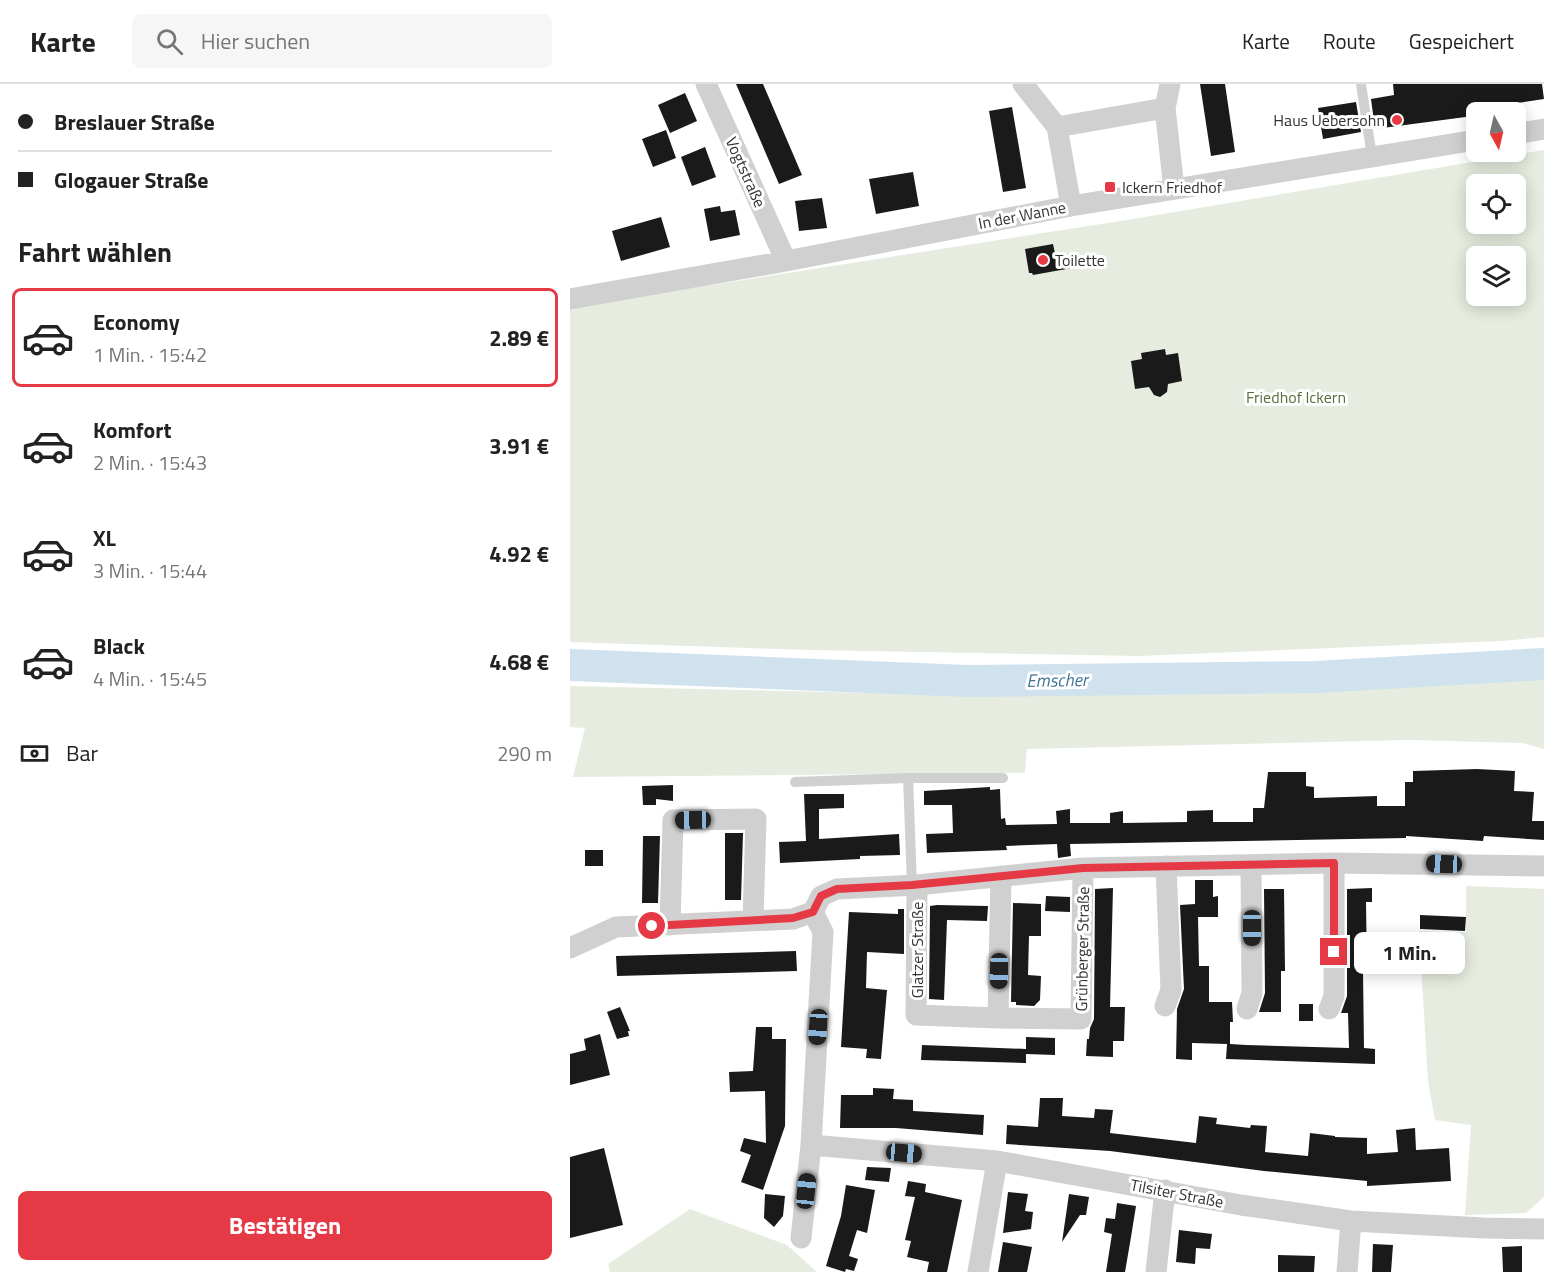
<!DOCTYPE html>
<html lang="de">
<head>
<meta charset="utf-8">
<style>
  body { margin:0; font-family:"Titillium Web",sans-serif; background:#f6f6f6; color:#222; height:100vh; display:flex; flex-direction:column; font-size:22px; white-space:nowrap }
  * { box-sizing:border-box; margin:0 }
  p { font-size:20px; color:#767676 }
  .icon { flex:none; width:33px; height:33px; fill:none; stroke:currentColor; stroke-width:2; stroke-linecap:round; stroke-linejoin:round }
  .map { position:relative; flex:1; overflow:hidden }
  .sheet { display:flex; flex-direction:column; background:#fff; width:570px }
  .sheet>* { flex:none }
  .banner { display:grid; align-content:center; height:132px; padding:0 18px; background:#fff }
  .needle { width:39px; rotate:172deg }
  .fabs { position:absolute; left:896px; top:18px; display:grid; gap:12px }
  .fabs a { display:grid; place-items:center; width:60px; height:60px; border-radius:9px; background:#fff; box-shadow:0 3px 15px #0003; font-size:30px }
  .end { position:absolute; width:27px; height:27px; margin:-14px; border:8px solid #e63946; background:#fff; box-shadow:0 0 0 3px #fff }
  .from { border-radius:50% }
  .bubble { position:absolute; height:42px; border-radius:9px; background:#fff; box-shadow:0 3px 15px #0003; font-size:20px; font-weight:700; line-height:42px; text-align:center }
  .car { position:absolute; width:18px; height:36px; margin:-18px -9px; border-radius:8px; box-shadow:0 0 4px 2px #0007; background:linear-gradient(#222 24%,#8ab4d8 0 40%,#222 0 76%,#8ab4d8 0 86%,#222 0) }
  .banner b { display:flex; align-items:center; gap:21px; height:57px; font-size:22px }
  .banner b+b { border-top:2px solid #e0e0e0 }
  .banner i { width:15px; height:15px; background:#222 }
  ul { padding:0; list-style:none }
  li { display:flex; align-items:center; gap:18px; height:99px; margin:0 12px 9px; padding:0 6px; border:3px solid transparent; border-radius:9px }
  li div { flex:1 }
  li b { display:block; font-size:22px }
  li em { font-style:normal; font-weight:700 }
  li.on { border-color:#e63946 }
  li>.icon { width:54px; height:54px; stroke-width:1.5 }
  h2 { padding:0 18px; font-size:27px; line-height:72px }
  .pay { display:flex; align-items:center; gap:15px; height:66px; padding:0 18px; font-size:22px }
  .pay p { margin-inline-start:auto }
  .cta { display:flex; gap:12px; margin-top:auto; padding:12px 18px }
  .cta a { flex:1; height:69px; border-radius:9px; background:#e63946; color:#fff; font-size:24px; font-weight:700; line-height:69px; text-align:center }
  header { display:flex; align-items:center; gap:36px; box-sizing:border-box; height:84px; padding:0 30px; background:#fff; border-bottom:2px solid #e0e0e0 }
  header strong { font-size:28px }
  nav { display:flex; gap:33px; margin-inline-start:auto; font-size:21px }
  .search { width:420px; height:54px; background:#f6f6f6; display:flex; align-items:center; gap:15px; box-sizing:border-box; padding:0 21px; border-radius:9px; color:#767676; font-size:22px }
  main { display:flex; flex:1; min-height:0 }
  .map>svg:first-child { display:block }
</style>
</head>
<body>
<header>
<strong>Karte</strong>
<div class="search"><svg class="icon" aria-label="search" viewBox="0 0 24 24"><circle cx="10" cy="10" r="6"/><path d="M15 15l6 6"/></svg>Hier suchen</div>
<nav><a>Karte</a><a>Route</a><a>Gespeichert</a></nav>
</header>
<main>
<section class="sheet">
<div class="banner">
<b><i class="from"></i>Breslauer Straße</b>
<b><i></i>Glogauer Straße</b>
</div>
<h2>Fahrt wählen</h2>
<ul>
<li class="on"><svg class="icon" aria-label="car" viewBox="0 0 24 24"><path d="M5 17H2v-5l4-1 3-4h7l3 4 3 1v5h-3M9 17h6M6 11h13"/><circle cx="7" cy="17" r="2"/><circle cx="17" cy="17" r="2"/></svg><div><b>Economy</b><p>1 Min. · 15:42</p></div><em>2.89 €</em></li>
<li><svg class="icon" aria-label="car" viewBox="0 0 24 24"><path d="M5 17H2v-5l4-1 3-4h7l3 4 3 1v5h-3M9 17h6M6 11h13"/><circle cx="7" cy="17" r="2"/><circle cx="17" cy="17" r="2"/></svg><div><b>Komfort</b><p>2 Min. · 15:43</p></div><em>3.91 €</em></li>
<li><svg class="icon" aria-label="car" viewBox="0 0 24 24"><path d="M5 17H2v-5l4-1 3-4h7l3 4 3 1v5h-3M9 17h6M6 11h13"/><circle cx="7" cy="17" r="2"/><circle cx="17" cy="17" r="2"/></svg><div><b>XL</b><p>3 Min. · 15:44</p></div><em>4.92 €</em></li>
<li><svg class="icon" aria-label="car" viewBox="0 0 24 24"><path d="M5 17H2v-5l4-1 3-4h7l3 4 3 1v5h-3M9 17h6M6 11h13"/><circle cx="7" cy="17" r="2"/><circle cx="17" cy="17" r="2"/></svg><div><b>Black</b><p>4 Min. · 15:45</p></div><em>4.68 €</em></li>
</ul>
<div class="pay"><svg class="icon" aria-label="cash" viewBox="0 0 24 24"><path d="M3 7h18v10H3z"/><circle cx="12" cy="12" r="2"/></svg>Bar<p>290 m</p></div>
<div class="cta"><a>Bestätigen</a></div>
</section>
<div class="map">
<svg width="974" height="1188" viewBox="0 0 974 1188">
  <rect width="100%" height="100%" fill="#fff"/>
  <path fill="#e6ecdf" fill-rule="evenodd" d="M974,66v487l-43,4 -362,15 -329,-6 -240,-8v-335l557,-87zM906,100h39v40h-39zM906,172h39v40h-39z
    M974,592v73l-21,-6 -114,-3 -382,9 -2,24 -452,4 12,-49 -15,-1v-41l300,7 249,2z
    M896,802l78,3v308l-18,16 -61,2 6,-90 -36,-5 -7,-39 -9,-150 47,1z
    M120,1125l97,36 30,27h-207l-2,-8z"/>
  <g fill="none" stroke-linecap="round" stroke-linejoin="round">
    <path stroke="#cfe2ee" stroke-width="32" d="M0,581l398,16 348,-4 228,-13"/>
  </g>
  <path fill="#1a1a1a" d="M166,0h27l39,91 -23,9z
    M630,0h25l10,68 -24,4z
    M823,0h149l2,15 -72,11 1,6 -98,13 -4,-30 23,-4z
    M115,9l12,28 -27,12 -12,-28z
    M786,18l5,30 -38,7 -5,-31z
    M442,23l14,81 -23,4 -14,-81z
    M96,46l10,28 -23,9 -11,-28z
    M135,63l11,30 -24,9 -11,-29z
    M343,88l6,34 -43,8 -7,-35z
    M252,114l5,30 -28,3 -4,-30z
    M150,122l1,6 14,-2 5,25 -30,6 -6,-32z
    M91,133l9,30 -49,14 -9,-30z
    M483,160l3,14 16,10 -39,7 -1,-2h-3l-4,-24z
    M595,265l1,6 12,-2 4,28 -14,3 -1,8 -7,5 -6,-2 -5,-8 -14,2 -4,-28 11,-2 -1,-6z
    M907,685l38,2 -1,20 20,1 -2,29h12v19l-60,-4 -1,5 -77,-5v2l-336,6 1,12 -13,2 -1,-14 -51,2 1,4 -80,3 -1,-19 27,-1 -1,-28h-28v-14l66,-4v3l10,-1 1,30 4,-1 1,7 51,-1 -1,-13 14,-2v14h40v-10l13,-2v12l64,-1v-11l26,-1v12h40v-14h11l4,-36h38v14l8,1v11l63,-2v10h28v-24h8v-11z
    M103,701v16l-17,-2v6h-13l-1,-19z
    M234,710h40v14l-25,1v30l80,-5 1,21 -40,1v3l-80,4 -1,-21 27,-1z
    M155,749h18l-2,67h-16z
    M73,752h17l-2,67h-16z
    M15,766h18v16h-18z
    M625,796h18v17l5,-1v21h-20l1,49h10v36h23l1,20h-3v22l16,1 103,3 -1,-35h-7l6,-17v-107l25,-1v14h-6l1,69h-4l1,77 11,1v15l-149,-5 1,-15 -35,-1v17l-16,-1 1,-50 7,-20 -4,-84 15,-1z
    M543,804l-3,119h15l-1,34h-11v16l-27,-1 1,-17h2l1,-11 4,-9 1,-130z
    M694,805h20l1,82h-4v41h-22l6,-19z
    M476,812l24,1v15l-25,-1z
    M443,819l28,1v32h-12l-1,39 13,1 -1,24 -6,6 -18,-1v-3h-5z
    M367,821l51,1 -1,15 -40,-1 -3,80 -15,-1 1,-93z
    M328,825h6v45l-37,-2 -1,36 21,2 -6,69 -15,-1 1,-9 -26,-2 8,-135 49,2z
    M850,831l46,2 -1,14 -45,-2z
    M226,867l1,20 -180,5 -1,-20z
    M729,920h14v17h-14z
    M50,923l10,24h-2l1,5 -12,3 -10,-27z
    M186,943h16v12h14l-1,87 -22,64 -22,-8 10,-27 -11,-4 4,-13 22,5 -1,-52 -35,1 -1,-20 24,-1z
    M30,950l10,41 -40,10v-31l16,-4 -2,-11z
    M456,953l29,1v17l-29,-1v9l-105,-3 1,-15 104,4z
    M303,1004l21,1 -1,10 20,1v11l71,4 -1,20 -87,-7h-56l1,-33h32z
    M470,1014h23l-1,18 32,2 1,-9 18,1 -3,23 86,10 3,-27 18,2 -1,6 34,4 1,-3 16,1 -2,26 43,4 2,-23 25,3v1l32,1v16l31,-2 -2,-22 19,-2 1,22 33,-2 2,33 -84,5v-5l-103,-10 -154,-20 -104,-7 1,-19 31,2z
    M34,1064l19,77 -53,13v-81z
    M297,1083l24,1 -2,14 -24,-2z
    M338,1097l18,3 -1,8 37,8 -15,72h-20l2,-10 -22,-5 4,-16 -6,-1 10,-43 -10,-1z
    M276,1101l29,5 -8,43 -10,-3 -8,26 9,3 -4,12 -8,-2 -1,3 -19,-6 15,-50z
    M438,1108l20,2 -3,17 8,1 -2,17 -28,4z
    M195,1110l20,2 -2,20 -9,11 -10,-9z
    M499,1110l20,3 -3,18h-6l-18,27z
    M547,1119l19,3 -5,31 -6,35h-19l6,-38 -8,-2 2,-14 9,1z
    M609,1146l33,4 -2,15 -14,-1 -1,16 -19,-2z
    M433,1158l29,5 -5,25h-29z
    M803,1160l20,1 -2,27h-19z
    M952,1162v26h-19l-1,-25z
    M708,1171l37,1 -1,16h-36z"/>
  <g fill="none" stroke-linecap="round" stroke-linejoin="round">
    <path stroke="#d0d0d0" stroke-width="10" d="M791,0l11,73
      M338,694h95
      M225,698l113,-4 4,107"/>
    <path stroke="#d0d0d0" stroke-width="21" d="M136,0l80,177
      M453,0l34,43 14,79
      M600,0l-5,24 9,81
      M487,43l108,-19
      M945,50l29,-5
      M0,215l216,-38 285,-55 405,-66
      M347,801l-1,130 82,3 3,-142
      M243,828l10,20 -12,213 186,16 244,44 110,16 133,7 60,1
      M100,841l3,-105 83,-1 -3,101
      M0,864l46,-21 177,-8 20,-7 8,-16 16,-7 80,-4 166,-17 251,-5 210,3
      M595,922l6,-16 -5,-124
      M677,925l5,-16 -1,-128
      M759,925l5,-13v-133
      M428,934l83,1 2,-151
      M231,1154l10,-93
      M408,1188l19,-111
      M586,1188l9,-82
      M777,1188l4,-51"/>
  </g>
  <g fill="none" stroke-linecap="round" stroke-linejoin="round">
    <path stroke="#e63946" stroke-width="8" d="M82,842l141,-8 20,-6 8,-16 16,-7 75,-4 171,-17 251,-5v89"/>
  </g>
  <g fill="#e63946" stroke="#fff" stroke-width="2">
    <circle cx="827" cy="36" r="6"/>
    <rect x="534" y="97" width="12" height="12" rx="3"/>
    <circle cx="473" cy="176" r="6"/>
  </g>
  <g text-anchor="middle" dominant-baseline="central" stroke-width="6" stroke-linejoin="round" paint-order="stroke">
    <g font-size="16" fill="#333" stroke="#fff" text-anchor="start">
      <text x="815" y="36" text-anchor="end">Haus Uebersohn</text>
      <text x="552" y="103">Ickern Friedhof</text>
      <text x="485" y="176">Toilette</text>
    </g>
    <g font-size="16" fill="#333" stroke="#fff">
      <text transform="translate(176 88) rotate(66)">Vogtstraße</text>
      <text transform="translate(452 131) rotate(-11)">In der Wanne</text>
      <text transform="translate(512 865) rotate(-89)">Grünberger Straße</text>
      <text transform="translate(347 866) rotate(-90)">Glatzer Straße</text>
      <text transform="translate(607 1109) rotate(11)">Tilsiter Straße</text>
    </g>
    <g font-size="16" fill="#56703f" stroke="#fff">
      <text x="726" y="313">Friedhof Ickern</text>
    </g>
    <g font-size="18" font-style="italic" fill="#3f7597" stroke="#fff">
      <text transform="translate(487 596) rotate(-1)">Emscher</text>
    </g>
  </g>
</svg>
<div class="fabs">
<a><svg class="needle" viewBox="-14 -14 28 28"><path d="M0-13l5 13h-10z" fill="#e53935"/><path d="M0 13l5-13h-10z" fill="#767676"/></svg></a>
<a><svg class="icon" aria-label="locate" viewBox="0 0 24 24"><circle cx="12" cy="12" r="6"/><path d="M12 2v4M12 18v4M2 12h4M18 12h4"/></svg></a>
<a><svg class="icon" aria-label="layers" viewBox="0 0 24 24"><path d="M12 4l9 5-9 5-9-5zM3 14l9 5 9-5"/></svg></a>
</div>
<i class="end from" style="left:82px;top:842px"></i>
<i class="end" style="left:764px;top:868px"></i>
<div class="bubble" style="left:784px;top:848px;width:111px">1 Min.</div>
<i class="car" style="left:123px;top:736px;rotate:269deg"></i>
<i class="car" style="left:874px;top:780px;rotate:272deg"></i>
<i class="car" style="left:682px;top:844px;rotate:180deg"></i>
<i class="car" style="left:429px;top:887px;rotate:181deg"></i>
<i class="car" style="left:248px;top:943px;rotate:184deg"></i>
<i class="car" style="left:334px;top:1069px;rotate:95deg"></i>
<i class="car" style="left:236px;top:1107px;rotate:6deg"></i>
</div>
</main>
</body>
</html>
